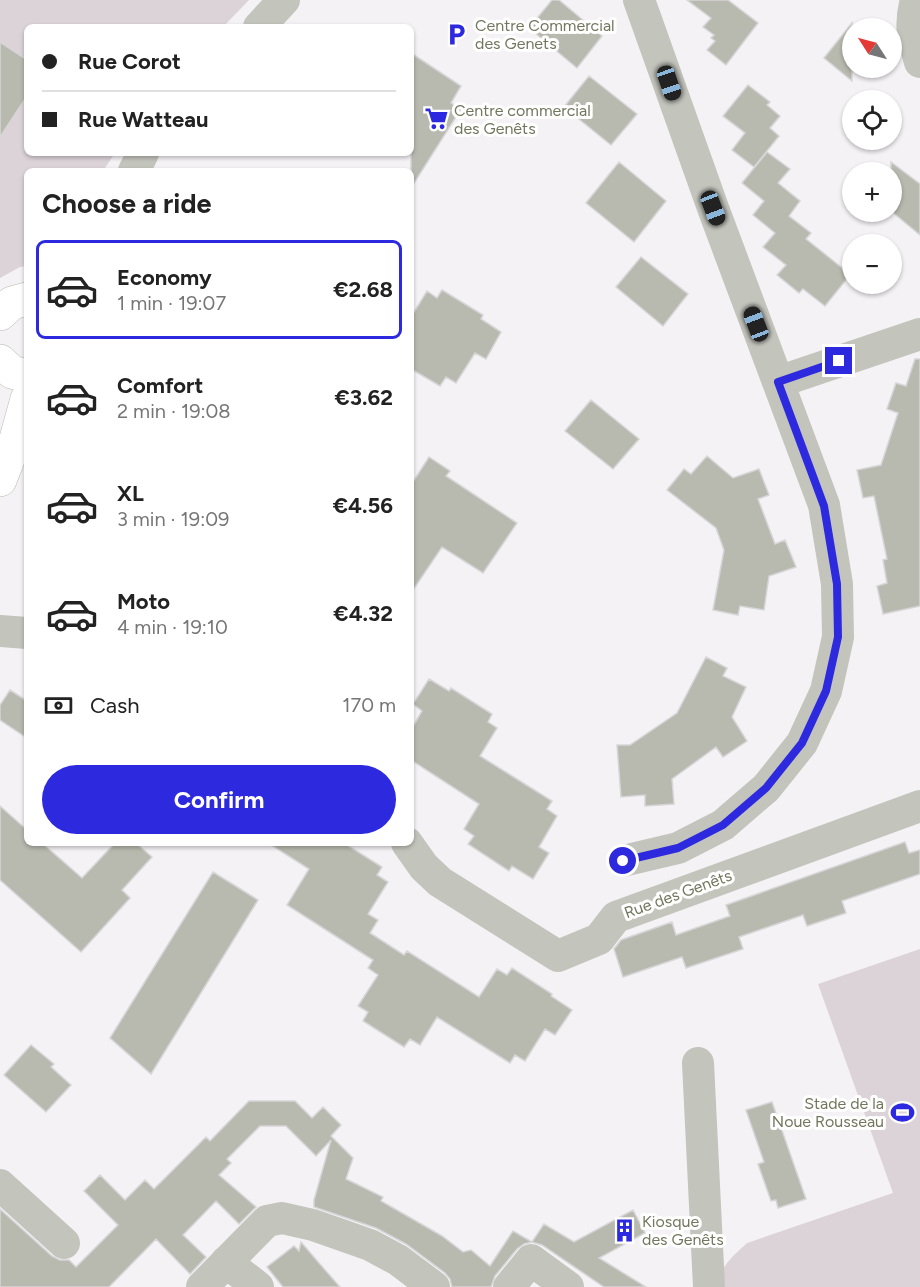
<!DOCTYPE html>
<html lang="en">
<head>
<meta charset="utf-8">
<style>
  body { margin:0; font-family:Figtree,sans-serif; background:#f6f6f6; color:#222; height:100vh; display:flex; flex-direction:column; font-size:22px; white-space:nowrap }
  * { box-sizing:border-box; margin:0 }
  p { font-size:20px; color:#767676 }
  .icon { flex:none; width:33px; height:33px; fill:none; stroke:currentColor; stroke-width:2; stroke-linecap:round; stroke-linejoin:round }
  .map { position:relative; flex:1; overflow:hidden }
  .drawer { position:absolute; left:24px; top:168px; width:390px; height:678px; display:flex; flex-direction:column; background:#fff; border-radius:9px; box-shadow:0 2px 4px #0004 }
  .drawer>* { flex:none }
  .banner { position:absolute; left:24px; top:24px; width:390px; height:132px; border-radius:9px; box-shadow:0 2px 4px #0004; display:grid; align-content:center; height:132px; padding:0 18px; background:#fff }
  .needle { width:39px; rotate:306deg }
  .controls { position:absolute; left:842px; top:18px; display:grid; gap:12px }
  .controls a { display:grid; place-items:center; width:60px; height:60px; border-radius:50%; background:#fff; box-shadow:0 2px 4px #0004; font-size:30px }
  .end { position:absolute; width:27px; height:27px; margin:-14px; border:8px solid #2d29de; background:#fff; box-shadow:0 0 0 3px #fff }
  .from { border-radius:50% }
  .car { position:absolute; width:18px; height:36px; margin:-18px -9px; border-radius:8px; box-shadow:0 0 4px 2px #0007; background:linear-gradient(#222 24%,#8ab4d8 0 40%,#222 0 76%,#8ab4d8 0 86%,#222 0) }
  .banner b { display:flex; align-items:center; gap:21px; height:57px; font-size:22px }
  .banner b+b { border-top:2px solid #e0e0e0 }
  .banner i { width:15px; height:15px; background:#222 }
  ul { padding:0; list-style:none }
  li { display:flex; align-items:center; gap:18px; height:99px; margin:0 12px 9px; padding:0 6px; border:3px solid transparent; border-radius:9px }
  li div { flex:1 }
  li b { display:block; font-size:22px }
  li em { font-style:normal; font-weight:700 }
  li.active { border-color:#2d29de }
  li>.icon { width:54px; height:54px; stroke-width:1.5 }
  h2 { padding:0 18px; font-size:27px; line-height:72px }
  .pay { display:flex; align-items:center; gap:15px; height:66px; padding:0 18px; font-size:22px }
  .pay p { margin-inline-start:auto }
  .action { display:flex; gap:12px; margin-top:auto; padding:12px 18px }
  .action a { flex:1; height:69px; border-radius:36px; background:#2d29de; color:#fff; font-size:24px; font-weight:700; line-height:69px; text-align:center }
  .map>svg:first-child { display:block }
</style>
</head>
<body>
<div class="map">
<svg width="920" height="1287" viewBox="0 0 920 1287">
  <rect width="100%" height="100%" fill="#f5f2f6"/>
  <path fill="#dcd3d9" d="M0,0h249l-26,27h-196v126h88l-12,18h-76v95l-7,1 -20,11z
    M920,949v338h-202c-1,-18 16,-32 29,-44l146,-50 -75,-209z"/>
  <path fill="#b8baaf" stroke="#d6d5d7" stroke-width="1.5" d="M552,0h7l43,36 -25,32 -48,-40z
    M687,0h41l30,23 -32,42 -19,-15 8,-9 -4,-3 3,-3 -11,-8 8,-9z
    M852,23v58l-28,-23z
    M0,42l27,18v36l-27,41z
    M411,53l50,33 -10,17 10,6 -50,79z
    M589,76l48,38 -26,31 -47,-38z
    M748,85l22,17 -3,3 13,11 -10,12 9,8 -25,31 -22,-17 13,-17 -22,-17z
    M767,152l23,17 -12,14 22,18 -11,15 22,17 -5,6 40,32v9l-21,26 -22,-17 -4,4 -22,-18 9,-10 -23,-18 12,-14 -22,-18 11,-14 -22,-18z
    M619,162l47,39 -32,41 -48,-39z
    M891,162l29,22v51l-29,-24z
    M641,257l47,37 -25,32 -47,-39z
    M442,290l41,25 -2,4 20,13 -15,27 -11,-6 -19,30 -10,-6 -6,9 -29,-17v-52l16,-26 10,7z
    M915,359h5v247l-37,8 -6,-28 10,-3 -4,-23 4,-1 -13,-63 -11,2 -6,-28 24,-5 17,-52 -11,-4 9,-26 10,3z
    M591,400l48,39 -26,30 -48,-38z
    M707,456l26,22 26,-9 10,26 -11,4 17,45 10,-4 11,27 -27,9 -5,34 -24,-4 -2,9 -25,-5 11,-60 -8,-22 -49,-38 17,-21 7,5z
    M429,457l21,14 -4,5 71,47 -34,50 -41,-26 -31,46v-108z
    M706,657l21,11 -4,8 23,11 -14,30 15,24 -24,16 -7,-10 -44,32 2,25 -29,2v-11l-24,2 -4,-52h13l47,-32z
    M429,679l20,12 2,-3 41,26 -4,8 9,6 -17,28 72,45 -5,8 10,7 -18,31 10,6 -16,26 -21,-13 -3,5 -41,-27 6,-8 -10,-7 15,-25 -68,-44v-30l11,-19 -9,-7z
    M10,690l17,11v37l-27,-18v-15z
    M0,806l27,24v13h15l40,35 33,-35h21l16,14 -30,33 8,8 -49,54 -81,-72z
    M905,842l4,11 11,-3v24l-78,27 4,12 -39,13 -4,-11 -64,22 4,12 -57,19 -4,-11 -59,20 -9,-28 7,-9 51,-18 4,13 54,-19 -4,-11z
    M268,843h76l38,24 -5,8 11,7 -20,32 10,6 -8,13 34,22 3,-4 72,46 18,-28 10,6 5,-7 40,26 -1,2 21,14 -17,25 -10,-6 -20,32 -10,-6 -5,8 -73,-46 -17,28 -10,-6 -6,8 -41,-26 5,-9 -10,-6 20,-31 -10,-7 5,-8 -86,-55 22,-36z
    M213,872l45,28 -107,174 -41,-36z
    M31,1045l23,19 -3,3 20,18 -25,27 -42,-37z
    M249,1101h46l17,17 11,-11 18,18 -10,11 22,22 -7,21 37,18 -2,4 61,35 21,16 8,-2 19,16 23,-35 19,11 -8,2 -7,5 -22,27 -4,11h-39l-2,-8 -5,-6 -39,-29 -30,-16 -62,-21v-7l17,-60 -15,16 -30,-30h-26l-33,33 4,4 -12,12 37,32 -17,17 -23,-23 -33,34 23,22 -16,17 -34,-35 -47,48h-109v-78l52,47 8,4h9l7,7 42,-42 -34,-34 16,-16 25,25 20,-20 9,9 52,-52 4,4z
    M772,1102l34,97 -28,9 -2,-8 -5,1 -13,-37 6,-2 -18,-52z
    M633,1210l12,23 -46,25 47,29h-42l-62,-42 -10,-3 12,-18 30,18z
    M301,1242l18,21 21,24h-57l-16,-20 27,-21 5,5z"/>
  <g fill="none" stroke-linecap="round" stroke-linejoin="round">
    <defs>
      <path id="secondary" d="M0,314l12,-11 15,-4
        M0,361l12,11 15,4
        M0,480l16,-41 11,-40"/>
    </defs>
    <use href="#secondary" stroke="#b7b9af" stroke-width="34"/>
    <path stroke="#c3c4bc" stroke-width="32" d="M916,0c-7,25 -3,38 4,62
      M259,27l25,-27
      M134,171l9,-18
      M778,382l142,-48
      M0,631l27,2
      M407,843l17,24 16,15 118,74 41,-17 17,-22 304,-111
      M623,861l55,-13 45,-23 43,-37 36,-45 24,-52 12,-54 -1,-53 -13,-79 -111,-297 -74,-208
      M698,1063l11,224
      M0,1185l64,58
      M226,1262l32,25
      M202,1287l65,-66 15,-3 31,7 57,20 28,15 36,27
      M509,1287l22,-27 37,27"/>
    <use href="#secondary" stroke="#fff" stroke-width="33"/>
  </g>
  <g fill="none" stroke-linecap="round" stroke-linejoin="round">
    <path stroke="#2d29de" stroke-width="8" d="M623,861l55,-13 45,-23 43,-37 36,-45 24,-52 12,-54 -1,-53 -13,-78 -46,-124 61,-21"/>
  </g>
  <defs>
    <symbol id="parking-bare" viewBox="-9 -9 18 18"><path d="M-3.5-5.5H1a3.5 3.5 0 0 1 0 7H-1V5.5H-3.5ZM-1-3.4V-.6H.8a1.4 1.4 0 0 0 0-2.8Z" fill="#2d29de" stroke="#fff" stroke-width="2.5" paint-order="stroke"/></symbol>
    <symbol id="supermarket-bare" viewBox="-9 -9 18 18"><path d="M-6-5.5h2.5l.6 2H6L4.5 2H-2.5L-4.4-4H-6ZM-1.5 3.2a1.3 1.3 0 1 0 .1 0ZM3 3.2a1.3 1.3 0 1 0 .1 0Z" fill="#2d29de" stroke="#fff" stroke-width="2.5" paint-order="stroke"/></symbol>
    <symbol id="stadium-bare" viewBox="-9 -9 18 18"><path d="M0-5a6.5 5 0 1 0 0 10a6.5 5 0 1 0 0-10ZM-3.5-1.8h7v3.6h-7Z" fill="#2d29de" stroke="#fff" stroke-width="2.5" paint-order="stroke"/></symbol>
    <symbol id="building-bare" viewBox="-9 -9 18 18"><path d="M-4-6H4V6H1V3H-1V6H-4ZM-2.5-4.3h1.7v1.8h-1.7ZM.8-4.3h1.7v1.8H.8ZM-2.5-1h1.7V.8h-1.7ZM.8-1h1.7V.8H.8Z" fill="#2d29de" stroke="#fff" stroke-width="2.5" paint-order="stroke"/></symbol>
  </defs>
  <g fill-rule="evenodd">
    <use href="#parking-bare" x="440" y="18" width="33" height="33"/>
    <use href="#supermarket-bare" x="420" y="102" width="33" height="33"/>
    <use href="#stadium-bare" x="886" y="1096" width="33" height="33"/>
    <use href="#building-bare" x="608" y="1214" width="33" height="33"/>
  </g>
  <g text-anchor="middle" dominant-baseline="central" stroke-width="6" stroke-linejoin="round" paint-order="stroke">
    <g font-size="16" fill="#71775d" stroke="#fff" text-anchor="start">
      <text x="475" y="25">Centre Commercial<tspan x="475" dy="18">des Genets</tspan></text>
      <text x="454" y="110">Centre commercial<tspan x="454" dy="18">des Genêts</tspan></text>
      <text x="884" y="1103" text-anchor="end">Stade de la<tspan x="884" dy="18">Noue Rousseau</tspan></text>
      <text x="642" y="1221">Kiosque<tspan x="642" dy="18">des Genêts</tspan></text>
    </g>
    <g font-size="16" fill="#71775d" stroke="#fff">
      <text transform="translate(678 894) rotate(-20)">Rue des Genêts</text>
    </g>
  </g>
</svg>
<div class="controls">
<a><svg class="needle" viewBox="-14 -14 28 28"><path d="M0-13l5 13h-10z" fill="#e53935"/><path d="M0 13l5-13h-10z" fill="#767676"/></svg></a>
<a><svg class="icon" aria-label="locate" viewBox="0 0 24 24"><circle cx="12" cy="12" r="6"/><path d="M12 2v4M12 18v4M2 12h4M18 12h4"/></svg></a>
<a>+</a>
<a>−</a>
</div>
<i class="end from" style="left:623px;top:861px"></i>
<i class="end" style="left:839px;top:361px"></i>
<i class="car" style="left:669px;top:83px;rotate:161deg"></i>
<i class="car" style="left:713px;top:208px;rotate:159deg"></i>
<i class="car" style="left:756px;top:324px;rotate:339deg"></i>
<div class="banner">
<b><i class="from"></i>Rue Corot</b>
<b><i></i>Rue Watteau</b>
</div>
<section class="drawer">
<h2>Choose a ride</h2>
<ul>
<li class="active"><svg class="icon" aria-label="car" viewBox="0 0 24 24"><path d="M5 17H2v-5l4-1 3-4h7l3 4 3 1v5h-3M9 17h6M6 11h13"/><circle cx="7" cy="17" r="2"/><circle cx="17" cy="17" r="2"/></svg><div><b>Economy</b><p>1 min · 19:07</p></div><em>€2.68</em></li>
<li><svg class="icon" aria-label="car" viewBox="0 0 24 24"><path d="M5 17H2v-5l4-1 3-4h7l3 4 3 1v5h-3M9 17h6M6 11h13"/><circle cx="7" cy="17" r="2"/><circle cx="17" cy="17" r="2"/></svg><div><b>Comfort</b><p>2 min · 19:08</p></div><em>€3.62</em></li>
<li><svg class="icon" aria-label="car" viewBox="0 0 24 24"><path d="M5 17H2v-5l4-1 3-4h7l3 4 3 1v5h-3M9 17h6M6 11h13"/><circle cx="7" cy="17" r="2"/><circle cx="17" cy="17" r="2"/></svg><div><b>XL</b><p>3 min · 19:09</p></div><em>€4.56</em></li>
<li><svg class="icon" aria-label="car" viewBox="0 0 24 24"><path d="M5 17H2v-5l4-1 3-4h7l3 4 3 1v5h-3M9 17h6M6 11h13"/><circle cx="7" cy="17" r="2"/><circle cx="17" cy="17" r="2"/></svg><div><b>Moto</b><p>4 min · 19:10</p></div><em>€4.32</em></li>
</ul>
<div class="pay"><svg class="icon" aria-label="cash" viewBox="0 0 24 24"><path d="M3 7h18v10H3z"/><circle cx="12" cy="12" r="2"/></svg>Cash<p>170 m</p></div>
<div class="action"><a>Confirm</a></div>
</section>
</div>
</body>
</html>
